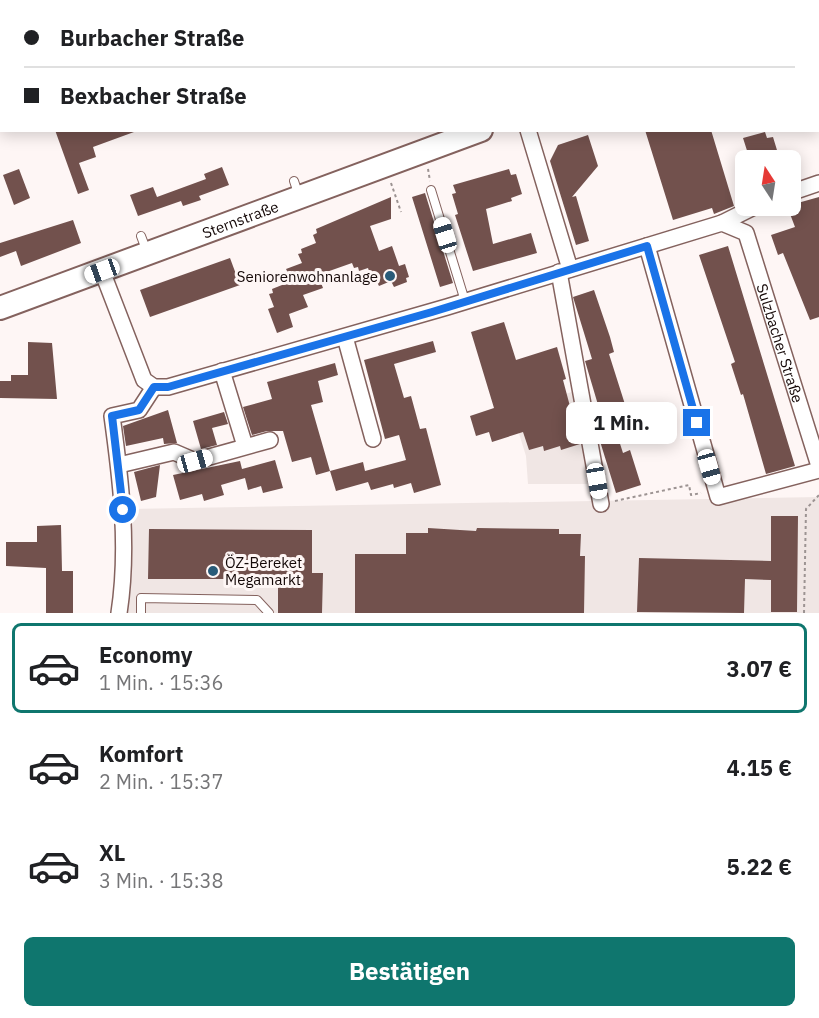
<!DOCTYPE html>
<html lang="de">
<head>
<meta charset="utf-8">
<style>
  body { margin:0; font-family:"IBM Plex Sans",sans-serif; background:#f2f2f2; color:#202124; height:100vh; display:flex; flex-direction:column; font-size:22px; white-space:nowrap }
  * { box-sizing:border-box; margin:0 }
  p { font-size:20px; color:#757577 }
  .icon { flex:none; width:33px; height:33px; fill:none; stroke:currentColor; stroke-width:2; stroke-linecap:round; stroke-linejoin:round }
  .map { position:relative; height:613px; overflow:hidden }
  .details { display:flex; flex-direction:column; background:#fff; flex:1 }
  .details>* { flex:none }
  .hud { position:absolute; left:0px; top:0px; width:819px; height:132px; box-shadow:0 3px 15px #0003; display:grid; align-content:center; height:132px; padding:0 24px; background:#fff }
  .needle { width:39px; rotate:348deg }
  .tools { position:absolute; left:735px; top:150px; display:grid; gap:12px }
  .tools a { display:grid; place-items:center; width:66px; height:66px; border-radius:9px; background:#fff; box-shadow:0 3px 15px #0003; font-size:30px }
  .end { position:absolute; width:27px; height:27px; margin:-14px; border:8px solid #1a73e8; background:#fff; box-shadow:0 0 0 3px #fff }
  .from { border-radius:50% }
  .bubble { position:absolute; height:42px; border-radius:9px; background:#fff; box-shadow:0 3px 15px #0003; font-size:20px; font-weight:700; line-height:42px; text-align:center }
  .car { position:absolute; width:18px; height:36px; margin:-18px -9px; border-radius:8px; box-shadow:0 0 4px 2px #0007; background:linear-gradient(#fff 24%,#345 0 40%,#fff 0 76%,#345 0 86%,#fff 0) }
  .hud b { display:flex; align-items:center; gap:21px; height:57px; font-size:22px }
  .hud b+b { border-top:2px solid #e0e0e0 }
  .hud i { width:15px; height:15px; background:#202124 }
  ul { padding:10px 0 0; list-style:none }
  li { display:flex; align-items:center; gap:18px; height:90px; margin:0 12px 9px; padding:0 12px; border:3px solid transparent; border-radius:9px }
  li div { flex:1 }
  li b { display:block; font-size:22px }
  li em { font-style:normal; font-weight:700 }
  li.active { border-color:#0f766e }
  li>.icon { width:54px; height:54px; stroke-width:1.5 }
  .cta { display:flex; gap:12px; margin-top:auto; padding:12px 24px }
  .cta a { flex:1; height:69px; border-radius:9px; background:#0f766e; color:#fff; font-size:24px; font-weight:700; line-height:69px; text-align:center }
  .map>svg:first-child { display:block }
</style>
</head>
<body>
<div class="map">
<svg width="819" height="613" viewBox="0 0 819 613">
  <rect width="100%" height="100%" fill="#fef6f5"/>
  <path fill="#f0e6e4" d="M575,391l13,93h-60l-2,-28 -14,-45z
    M819,497v116h-692l2,-104z"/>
  <path fill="#fbc3bc" d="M0,0h218l-216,2 -2,80z"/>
  <path fill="#72514d" d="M55,130h78l1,2 -41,15 3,10 -17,6 10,27 -11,4z
    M645,130h66l23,76 -20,8 -2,-6 -39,12z
    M765,132l2,6 6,-1 7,23h-30l-7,-22z
    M588,135l10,31 -26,31 4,-1 13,45 -13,4 -26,-84 8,-16z
    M222,167l7,18 -30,11 2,4 -18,6 -2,-5 -43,15 -8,-21 23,-8 4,10 49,-18 -2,-5z
    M19,169l11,29 -16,7 -11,-30z
    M509,169l2,6 5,-1 6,20 -11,4 1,3 -26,8 7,35 38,-11 6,20 -64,18 -18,-56 3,-1 -6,-20 4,-1 -3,-8z
    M425,193l28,90 -13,4 -28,-90z
    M391,197v22l-21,7 9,25 13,-5 7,20 6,-2 4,13 -3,1 1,4 -13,5 -3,-6 -12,5 -2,-4 -4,1 -5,-15 -9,3 -1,-4 -4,1 -2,-5 -34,12 5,13 -20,7 5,12 -19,7 4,13 -16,6 -9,-24 6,-2 -5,-13 4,-1 -1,-4 15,-6 -3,-9 4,-1 -2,-4 16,-6 -4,-9 4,-1 -1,-4 15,-6 -3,-8 4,-2 -1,-4z
    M819,197v120l-9,3 -27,-67 -5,2 -7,-20 24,-8 -8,-21z
    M73,220l8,23 -60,23 -5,-15 -16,6v-14z
    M728,246l67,220 -29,8 -23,-80 -2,1 -10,-31 4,-2 -36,-107z
    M230,258l10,27 -90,32 -10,-27z
    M594,290l16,47 4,15 -5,2 20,63 -16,5 10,31 7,-3 11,35 -25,8 -17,-55 -2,-11 7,-2 -19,-64 7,-2 -19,-62z
    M504,322l12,38 41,-13 9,32 -3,1 17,64 -19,6 -1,-4 -16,5 -1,-5 -14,4 -6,-18 -31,10 -3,-10 -13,4 -6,-20 24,-8 -23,-76z
    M433,341l3,11 -42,12 10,34 7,-2 9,33 6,-1 15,57 -27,8 -3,-10 -17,5 -1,-4 -22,6 -3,-8 -32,9 -6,-20 33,-9 2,9 41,-11 -7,-25 -14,4 -21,-79z
    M28,342l24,1 5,56 -57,-1v-17h11v-6h17z
    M335,363l3,12 -20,6 5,21 -12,3 19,66 -14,4 -5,-18 -19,5 -9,-31h-16l-15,4 -9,-28 29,-8 -5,-17z
    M168,410l9,33 -13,1 -1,-6 -37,8 -3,-20z
    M224,412l4,12 -16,4 5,17 -16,4 -8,-28z
    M275,460l8,28 -20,5 -2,-7 -13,4 -3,-12 -24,7 3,10 -20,6 -2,-7 -22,6 -7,-25 67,-14 2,8z
    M160,465l-4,32 -15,4 -7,-29z
    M771,516h27l-1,96h-26v-32l-26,-1 -1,34 -107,-1 2,-54 132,3z
    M61,525l1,46h11v42h-27v-45l-40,-2v-24h31v-16z
    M428,528l48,3 1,-3 82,1v5h22l-1,22h5l-1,57h-229v-59h51v-21h22z
    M149,529l163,1v43h11l-1,40h-44v-26h-39v-8h-91z"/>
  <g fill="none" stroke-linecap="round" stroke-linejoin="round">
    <defs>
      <path id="lane" d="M294,181l5,15
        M431,190l34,111
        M141,236l6,16
        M141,613v-15l116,2 12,13"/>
      <g id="street">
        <path d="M691,2l1,-2"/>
        <path d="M528,130l42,139"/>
        <path d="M790,193l29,-10"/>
        <path d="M722,223l34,-17"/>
        <path d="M647,246l71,251 101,-27"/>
        <path id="s1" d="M102,271l42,109 10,7h14l279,-80 275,-84 24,10 73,233"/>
        <path d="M559,272l42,232"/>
        <path d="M345,337l28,102"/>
        <path d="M222,371l23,75"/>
        <path d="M119,465l55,-13 21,9 75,-21"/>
        <path d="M119,613c10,-65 2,-132 -7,-197l27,-6 15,-23"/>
      </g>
      <g id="secondary">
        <path d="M818,7l1,-1"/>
        <path id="s2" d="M0,308l481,-178"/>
      </g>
    </defs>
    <use href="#lane" stroke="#84625e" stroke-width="10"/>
    <use href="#street" stroke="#84625e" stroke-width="18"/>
    <use href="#secondary" stroke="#84625e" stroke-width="26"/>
    <path stroke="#9c9392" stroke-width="2" stroke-dasharray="3 3" stroke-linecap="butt" d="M428,169l2,12
      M391,183l10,29
      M615,501l74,-16 2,10 10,-2
      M804,613l2,-104 13,-14"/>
    <use href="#lane" stroke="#fff" stroke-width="8"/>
    <use href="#street" stroke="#fff" stroke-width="15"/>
    <use href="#secondary" stroke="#fff" stroke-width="22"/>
  </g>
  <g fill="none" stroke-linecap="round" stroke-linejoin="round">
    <path stroke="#1a73e8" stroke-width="8" d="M123,510l-11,-94 27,-6 15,-23h14l264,-75 215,-66 50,177"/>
  </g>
  <g fill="#295b79" stroke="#fef6f5" stroke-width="2">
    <circle cx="390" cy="276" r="6"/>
    <circle cx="213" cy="571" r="6"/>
  </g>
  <g text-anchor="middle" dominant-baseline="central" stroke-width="6" stroke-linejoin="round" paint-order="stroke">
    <g font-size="15" fill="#140807" stroke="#fef6f5">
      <text stroke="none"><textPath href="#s2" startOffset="256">Sternstraße</textPath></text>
      <text stroke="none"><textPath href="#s1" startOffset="862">Sulzbacher Straße</textPath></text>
    </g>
    <g font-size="15" fill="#140807" stroke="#fef6f5" text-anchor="end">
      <text x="378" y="276">Seniorenwohnanlage</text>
      <text x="225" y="562" text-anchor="start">ÖZ-Bereket<tspan x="225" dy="17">Megamarkt</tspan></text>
    </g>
  </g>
</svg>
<div class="tools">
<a><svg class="needle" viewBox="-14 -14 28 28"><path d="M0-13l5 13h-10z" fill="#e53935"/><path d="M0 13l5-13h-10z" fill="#757577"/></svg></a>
</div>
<i class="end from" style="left:123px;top:510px"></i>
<i class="end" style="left:697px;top:423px"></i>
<div class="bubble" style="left:566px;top:402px;width:111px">1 Min.</div>
<i class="car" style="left:445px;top:235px;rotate:343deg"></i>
<i class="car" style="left:102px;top:271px;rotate:250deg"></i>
<i class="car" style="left:195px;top:461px;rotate:74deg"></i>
<i class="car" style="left:709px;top:467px;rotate:164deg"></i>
<i class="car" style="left:597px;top:481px;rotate:170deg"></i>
<div class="hud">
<b><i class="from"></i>Burbacher Straße</b>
<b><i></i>Bexbacher Straße</b>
</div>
</div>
<section class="details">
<ul>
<li class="active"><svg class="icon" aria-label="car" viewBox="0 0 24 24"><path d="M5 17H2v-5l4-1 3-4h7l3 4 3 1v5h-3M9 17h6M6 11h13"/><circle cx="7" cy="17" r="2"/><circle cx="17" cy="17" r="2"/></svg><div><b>Economy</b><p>1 Min. · 15:36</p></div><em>3.07 €</em></li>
<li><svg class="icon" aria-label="car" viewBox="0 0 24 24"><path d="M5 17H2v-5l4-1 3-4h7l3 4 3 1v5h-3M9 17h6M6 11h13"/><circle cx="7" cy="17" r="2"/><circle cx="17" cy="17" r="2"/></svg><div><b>Komfort</b><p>2 Min. · 15:37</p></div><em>4.15 €</em></li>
<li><svg class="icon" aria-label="car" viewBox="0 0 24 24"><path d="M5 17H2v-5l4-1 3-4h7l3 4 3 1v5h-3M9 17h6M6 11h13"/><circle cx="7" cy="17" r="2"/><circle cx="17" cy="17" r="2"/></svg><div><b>XL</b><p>3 Min. · 15:38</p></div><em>5.22 €</em></li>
</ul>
<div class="cta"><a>Bestätigen</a></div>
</section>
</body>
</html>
